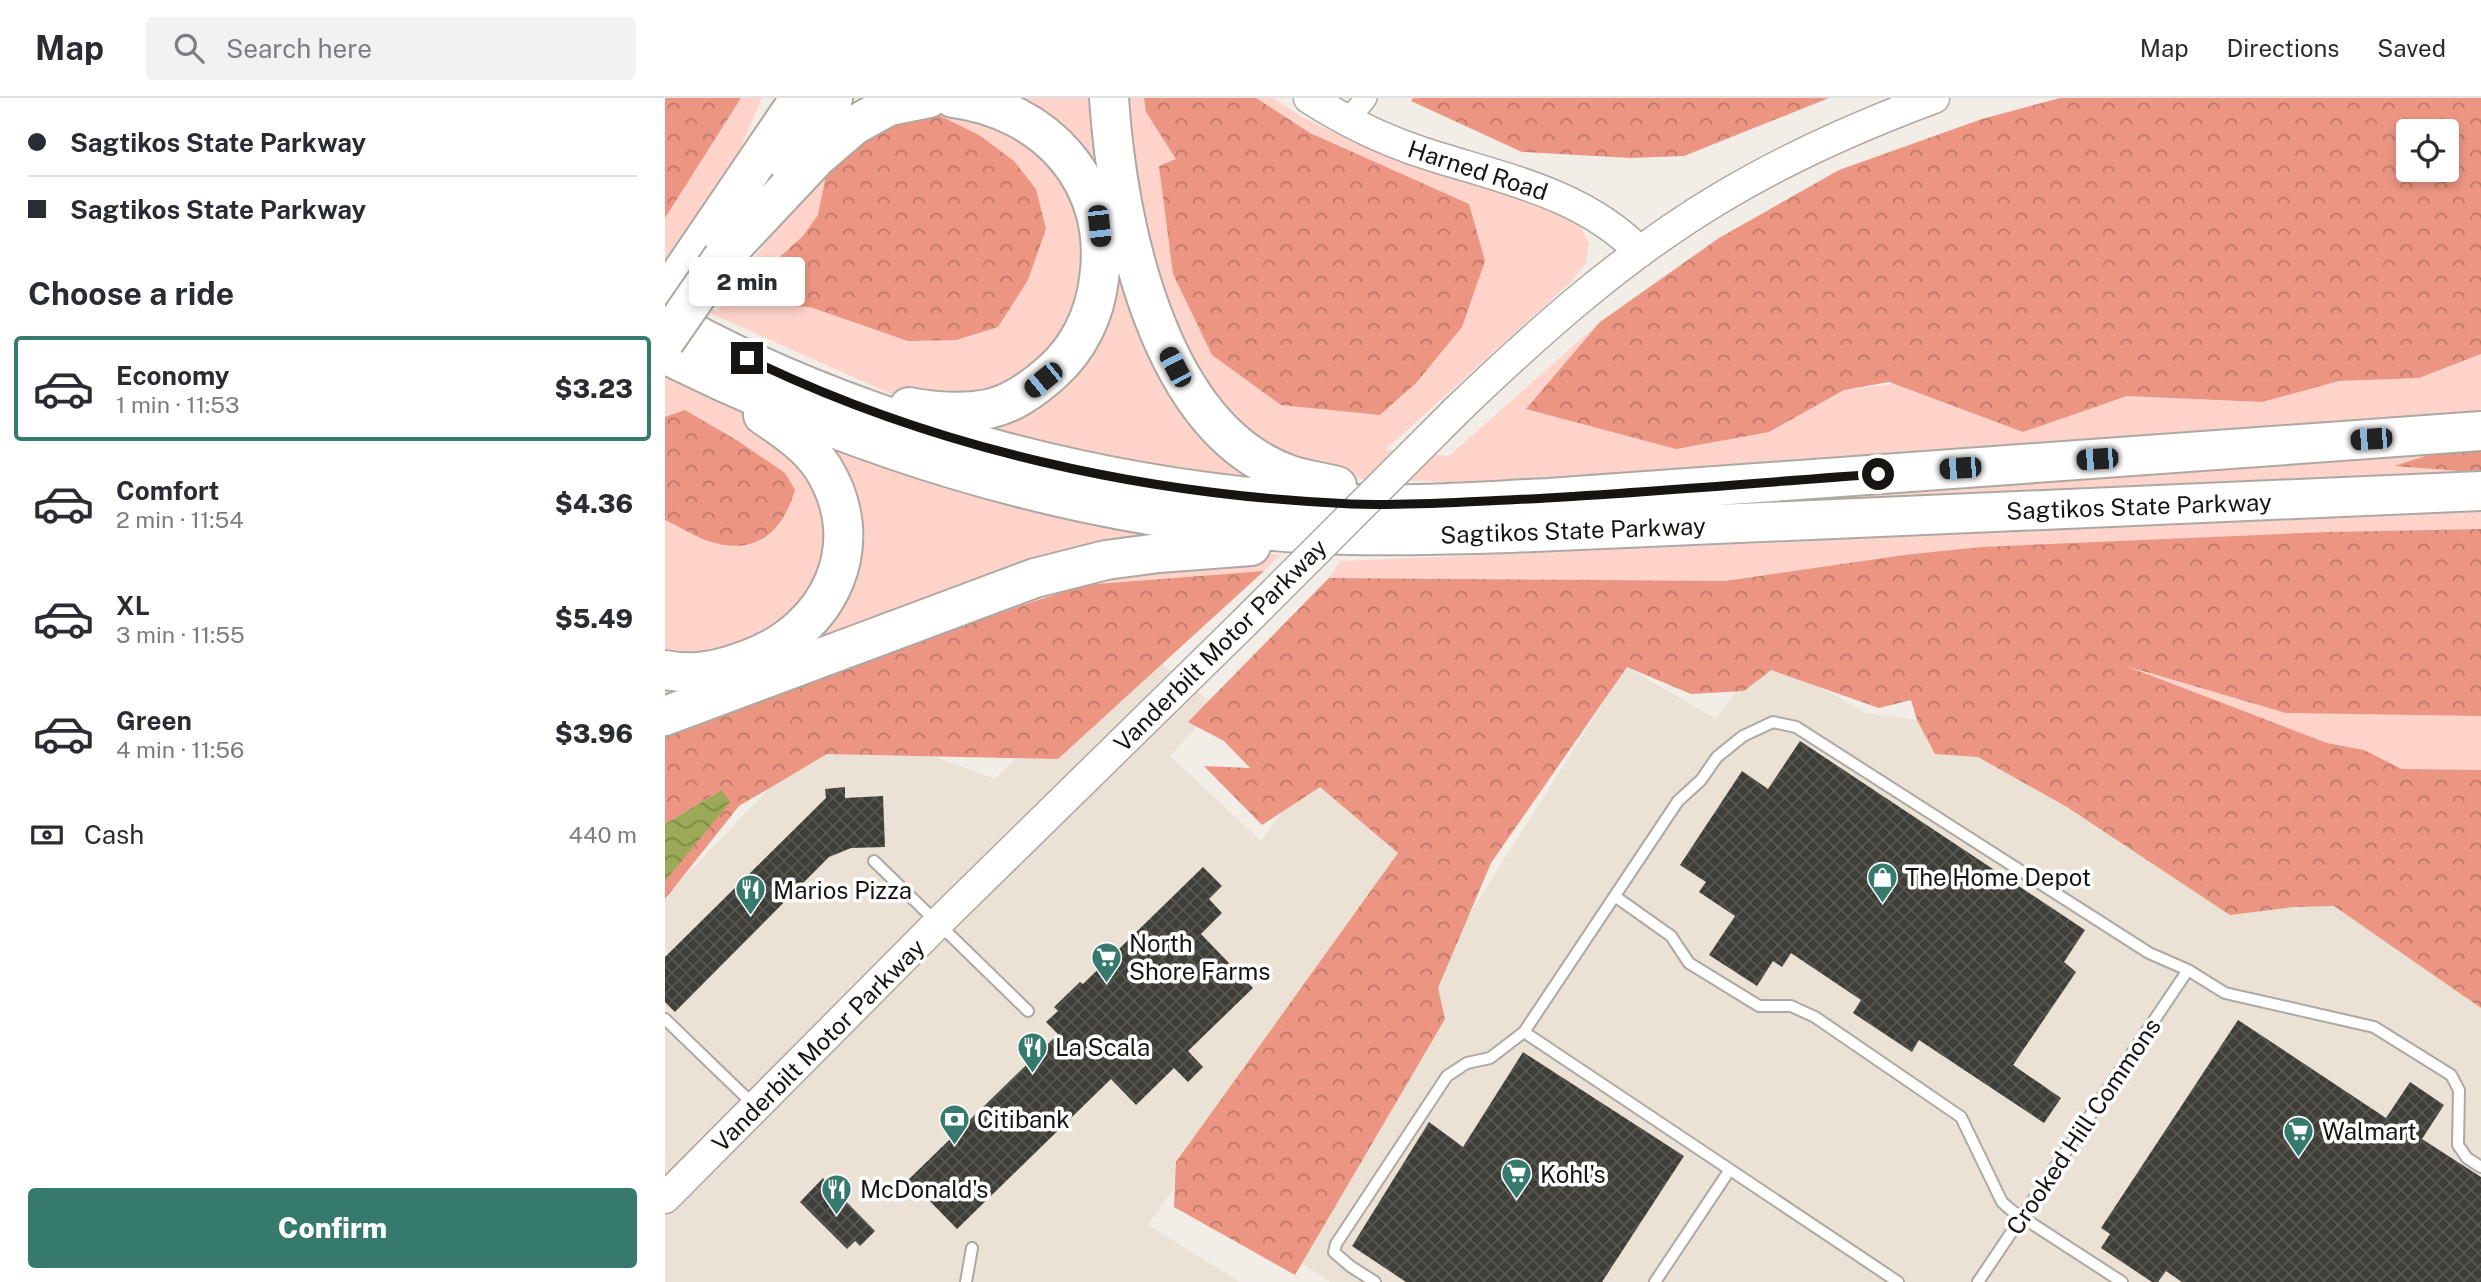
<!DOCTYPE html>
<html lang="en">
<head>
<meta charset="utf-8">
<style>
  body { margin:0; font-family:"Public Sans",sans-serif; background:#f2f2f3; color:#2b2b33; height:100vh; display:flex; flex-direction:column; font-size:26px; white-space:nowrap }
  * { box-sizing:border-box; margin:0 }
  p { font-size:23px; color:#7c7c81 }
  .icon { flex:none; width:38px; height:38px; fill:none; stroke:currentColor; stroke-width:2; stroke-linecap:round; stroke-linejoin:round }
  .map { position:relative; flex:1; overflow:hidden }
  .drawer { display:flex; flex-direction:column; background:#fff; width:665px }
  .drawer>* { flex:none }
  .banner { display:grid; align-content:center; height:154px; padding:0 28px; background:#fff }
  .fabs { position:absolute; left:1731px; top:21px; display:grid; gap:14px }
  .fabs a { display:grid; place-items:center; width:63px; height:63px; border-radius:7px; background:#fff; box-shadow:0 4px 10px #0003; font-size:35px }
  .end { position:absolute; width:32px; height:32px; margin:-16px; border:9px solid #171513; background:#fff; box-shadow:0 0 0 4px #fff }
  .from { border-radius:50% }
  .bubble { position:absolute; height:49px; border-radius:7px; background:#fff; box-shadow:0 4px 10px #0003; font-size:23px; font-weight:800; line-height:49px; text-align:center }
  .car { position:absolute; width:21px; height:42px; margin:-21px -10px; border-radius:9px; box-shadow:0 0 5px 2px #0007; background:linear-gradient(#222 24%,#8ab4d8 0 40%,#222 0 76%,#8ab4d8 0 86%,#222 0) }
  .banner b { display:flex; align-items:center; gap:24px; height:66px; font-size:26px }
  .banner b+b { border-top:2px solid #e1e1e2 }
  .banner i { width:18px; height:18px; background:#2b2b33 }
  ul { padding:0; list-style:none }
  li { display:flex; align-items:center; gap:21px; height:105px; margin:0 14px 10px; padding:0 14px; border:4px solid transparent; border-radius:7px }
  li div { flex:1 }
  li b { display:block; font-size:26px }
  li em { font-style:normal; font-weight:800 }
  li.active { border-color:#367a6e }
  li>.icon { width:63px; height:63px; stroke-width:1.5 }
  h2 { padding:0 28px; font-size:32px; line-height:84px }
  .pay { display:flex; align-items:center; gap:18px; height:77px; padding:0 28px; font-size:26px }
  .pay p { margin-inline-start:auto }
  .primary-button { display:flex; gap:14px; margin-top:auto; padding:14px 28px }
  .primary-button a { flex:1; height:80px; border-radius:7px; background:#367a6e; color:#fff; font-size:28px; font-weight:800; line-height:80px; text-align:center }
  header { display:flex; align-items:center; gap:42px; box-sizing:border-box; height:98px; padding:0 35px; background:#fff; border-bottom:2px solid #e1e1e2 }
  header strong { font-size:33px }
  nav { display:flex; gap:38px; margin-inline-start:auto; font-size:24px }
  .search { width:490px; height:63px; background:#f2f2f3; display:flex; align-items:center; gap:18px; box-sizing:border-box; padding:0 24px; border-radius:7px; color:#7c7c81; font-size:26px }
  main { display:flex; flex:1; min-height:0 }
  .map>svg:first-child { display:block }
</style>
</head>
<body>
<header>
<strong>Map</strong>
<div class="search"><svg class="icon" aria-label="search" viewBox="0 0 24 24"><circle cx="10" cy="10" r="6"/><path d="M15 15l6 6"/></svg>Search here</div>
<nav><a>Map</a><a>Directions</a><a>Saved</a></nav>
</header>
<main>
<section class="drawer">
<div class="banner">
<b><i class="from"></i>Sagtikos State Parkway</b>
<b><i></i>Sagtikos State Parkway</b>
</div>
<h2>Choose a ride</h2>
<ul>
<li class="active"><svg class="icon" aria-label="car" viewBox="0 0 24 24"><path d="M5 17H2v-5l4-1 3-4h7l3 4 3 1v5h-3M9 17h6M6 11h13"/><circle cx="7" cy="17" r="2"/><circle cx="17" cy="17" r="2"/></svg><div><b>Economy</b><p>1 min · 11:53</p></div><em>$3.23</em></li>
<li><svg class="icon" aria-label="car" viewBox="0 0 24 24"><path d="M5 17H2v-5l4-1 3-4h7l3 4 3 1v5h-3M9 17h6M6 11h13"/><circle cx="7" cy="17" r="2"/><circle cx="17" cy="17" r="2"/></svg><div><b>Comfort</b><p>2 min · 11:54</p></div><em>$4.36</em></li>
<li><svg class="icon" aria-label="car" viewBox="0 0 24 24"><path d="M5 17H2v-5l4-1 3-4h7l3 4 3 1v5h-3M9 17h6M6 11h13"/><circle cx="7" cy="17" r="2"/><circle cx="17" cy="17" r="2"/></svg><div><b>XL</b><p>3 min · 11:55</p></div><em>$5.49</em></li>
<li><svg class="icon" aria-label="car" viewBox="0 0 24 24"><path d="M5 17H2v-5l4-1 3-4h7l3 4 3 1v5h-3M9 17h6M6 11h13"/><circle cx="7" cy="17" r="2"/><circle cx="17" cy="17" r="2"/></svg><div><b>Green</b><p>4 min · 11:56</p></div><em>$3.96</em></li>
</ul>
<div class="pay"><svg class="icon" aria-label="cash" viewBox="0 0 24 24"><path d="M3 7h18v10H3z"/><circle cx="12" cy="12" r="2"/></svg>Cash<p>440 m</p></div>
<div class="primary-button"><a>Confirm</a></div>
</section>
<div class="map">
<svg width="1816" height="1184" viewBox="0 0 1816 1184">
  <defs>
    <pattern id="forest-crowns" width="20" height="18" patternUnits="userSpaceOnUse" patternTransform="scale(1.75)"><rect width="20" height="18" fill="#eb9582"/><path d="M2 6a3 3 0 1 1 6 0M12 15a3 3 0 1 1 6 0" fill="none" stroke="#bd7869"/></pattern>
    <pattern id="water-waves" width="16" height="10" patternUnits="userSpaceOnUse" patternTransform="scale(1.75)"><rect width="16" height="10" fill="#9ca957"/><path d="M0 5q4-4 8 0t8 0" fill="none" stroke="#7e8847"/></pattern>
    <pattern id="building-cross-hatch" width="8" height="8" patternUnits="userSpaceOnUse" patternTransform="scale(1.75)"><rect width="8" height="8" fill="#3f3e38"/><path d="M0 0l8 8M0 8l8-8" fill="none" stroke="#575752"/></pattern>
  </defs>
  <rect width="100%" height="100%" fill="#f2ede7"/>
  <path fill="#ebe1d5" d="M472,547l78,61 -45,50 91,85 58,-81 109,64 -280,401 92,57h-575v-385l170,-177 160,59z
    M1099,556l101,59 125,17 317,135 174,108v309h-1150l-67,-43 362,-572 90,52z"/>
  <path fill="#fed3ca" d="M0,0h97l-21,49 -24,45 -52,70z
    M339,0h101l45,238 109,144 -89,-10 -191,-40 74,-39 59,-170z
    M461,0h147l29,19 44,21 136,50 75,20 24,19 8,16 -3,20 -14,18 -187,169 64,6 151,-134 -73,87 242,23 75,-42 50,-6 129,48 104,-36 135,6 77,-21 80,-3 62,-24v57l-123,8 -506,43 -401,20 -107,-4 -51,-16 -41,-28 -45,-41 -32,-55 -45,-171z
    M277,11l45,8 81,58 26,100 -49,88 -41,25 -39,14 -67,-5 -233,-104v-7l52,26 66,-94 56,-63z
    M0,277l90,43 49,42 26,65 -6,47 -31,48 -50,27 -54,13 -24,-5z
    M150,344l331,86 -1,12 -331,108 -4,-12 30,-34z
    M1816,345v36l-802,35 -3,-15z
    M1816,409v22l-153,3 -424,23 -179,26 -396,-3 11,-17 454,-19 449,-26z
    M567,455l49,1 -17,17 -180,14 -419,150v-5l415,-158z
    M1448,563l173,52 195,3v54l-79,-1 -38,-19 -37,-7z"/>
  <path fill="url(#forest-crowns)" fill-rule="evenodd" d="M0,0h76l-76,120z
    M479,0h112l54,35 159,71 16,57 -23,66 -46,56 -36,32 -99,-10 -69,-50 -39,-81 -14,-108 17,-7 -30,-47z
    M748,0h416l-145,58 -53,2 -109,-6 -111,-51z
    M1395,0h421v256l-62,24 -80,3 -77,21 -135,-6 -104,36 -134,-50 -45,8 -75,42 -93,17 -150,-40 74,-87 119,-84 120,-68 143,-51zM1743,33h39v39h-39z
    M273,17l41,20 35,26 22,28 10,40 -18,51 -30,47 -42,13 -48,1 -98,-34 -60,-3 9,-28 44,-40 15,-21 8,-40 37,-37 33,-20z
    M20,312l53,31 47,32 10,17c-14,46 -42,67 -90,50 -14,-6 -27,-14 -40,-20v-103z
    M1816,353v19l-20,1 -67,-5 38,-12z
    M1816,431v187l-195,-3 -160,-47 201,77 37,7 38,19 79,1v238l-147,-102 -41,1 -63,8 -163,-108 -89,-50 -43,-3 -18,-34 -6,-20 -32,8 -108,-38 -27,21 -53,3 -64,-27 -136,196 -53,125 7,31 -150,256 -121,-68 2,-45 222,-309 -78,-66 -58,38 -58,-59 46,2 -26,-27 -36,-19 141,-144 396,3 179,-26 78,-8 346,-15z
    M599,473l-206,188 -231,-5 -88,52 -74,93v-18l57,-91 -57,34v-89l124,-52 295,-98z"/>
  <path fill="url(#water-waves)" d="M57,692l8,12 -65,79v-57z"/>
  <path fill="url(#building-cross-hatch)" d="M1135,643l285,189 -21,32 12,10 -63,93 48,33 -17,25 -125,-83 -7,12 -59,-39 8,-13 -70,-47 -9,14 -9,-6 -16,25 -48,-31 26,-39 -36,-24 7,-10 -26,-17 62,-94 26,18z
    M180,689v11l38,-2 2,51 -34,1 -22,9 -154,155 -10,-10v-45l161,-159 -1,-9z
    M538,769l19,19 -13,13 13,14 -21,21 52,54 -65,63 15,16 -15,15 -14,-14 -38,37 -25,-26 -154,150 -40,-41 -3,2 -8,-8 152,-148 -12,-12 12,-11 -4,-4 26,-25 3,2z
    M1573,922l148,98 24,-36 34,23 -22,34 59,38v105h-299l-16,-11 -8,11h-6l-51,-34 9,-14 -9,-6z
    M858,954l161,104 -82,126h-196l-54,-36 77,-124 34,25z
    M158,1080l52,53 -15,15 -5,-5 -8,8 -47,-47z"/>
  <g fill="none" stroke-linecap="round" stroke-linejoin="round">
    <defs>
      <path id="service" d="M209,763l154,150
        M951,799l55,39 18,27 70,43h32l24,11 146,100 41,85 9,8 111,72
        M0,921l89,86
        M859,934l154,-231 23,-21 16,-23 26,-21 30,-14 23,5 353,226 39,17 37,23 149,34 77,48 8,15 -1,55 9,13 14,9
        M301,1184l6,-34
        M710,1184l-25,-16 -16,-14 2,-8 111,-168 20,-13 23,-5 34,-26 374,250
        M990,1184l74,-111
        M1313,1184l210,-312"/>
      <path id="minor" d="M682,23l19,-23"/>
      <path id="secondary" d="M644,0c36,23 75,42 115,55 76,25 158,39 216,99
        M791,313c82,-79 168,-156 266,-214 67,-40 139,-72 212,-99
        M0,1100l273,-275 306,-300"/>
      <path id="motorway" d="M444,0c8,122 48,331 181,377 15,5 31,7 47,11
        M123,65l45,-65
        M58,159l94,-100 36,-31 36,-20 40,-8
        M0,199l135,-199
        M0,220c200,112 460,179 689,186 65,2 130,-3 195,-6l932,-67
        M0,256c199,99 411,163 633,179 71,4 142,2 212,0l971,-42
        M244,309c26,5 53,7 79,2 25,-5 46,-21 64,-37 27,-24 43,-58 47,-93 14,-97 -53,-169 -146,-181
        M0,572c30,6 56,0 84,-11 80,-29 122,-114 74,-191 -15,-23 -38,-38 -60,-53
        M0,618l370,-138 71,-18 53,-7 92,-7"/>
    </defs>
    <use href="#service" stroke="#ada8a2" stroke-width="14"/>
    <use href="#minor" stroke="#ada8a2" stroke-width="24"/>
    <use href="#secondary" stroke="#ada8a2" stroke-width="33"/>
    <use href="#motorway" stroke="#ada8a2" stroke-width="42"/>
    <use href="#service" stroke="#fff" stroke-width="10"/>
    <use href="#minor" stroke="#fff" stroke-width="21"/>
    <use href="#secondary" stroke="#fff" stroke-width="30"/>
    <use href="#motorway" stroke="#fff" stroke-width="38"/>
    <defs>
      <path id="secondary-bridge" d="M579,525l212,-212"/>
      <path id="motorway-bridge" d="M0,243l58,-84"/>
    </defs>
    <use href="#secondary-bridge" stroke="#ada8a2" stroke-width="33" stroke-linecap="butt"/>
    <use href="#motorway-bridge" stroke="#ada8a2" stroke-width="42" stroke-linecap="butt"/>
    <use href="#secondary-bridge" stroke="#fff" stroke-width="30"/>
    <use href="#motorway-bridge" stroke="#fff" stroke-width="38"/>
  </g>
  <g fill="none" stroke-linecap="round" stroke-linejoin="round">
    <path stroke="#171513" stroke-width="9" d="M82,260c187,91 397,137 604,146 53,2 105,-2 157,-4 123,-6 247,-17 370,-26"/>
  </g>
  <defs>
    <symbol id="shop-pin" viewBox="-11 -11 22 30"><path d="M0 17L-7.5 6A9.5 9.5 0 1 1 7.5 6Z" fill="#367a6e" stroke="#fff"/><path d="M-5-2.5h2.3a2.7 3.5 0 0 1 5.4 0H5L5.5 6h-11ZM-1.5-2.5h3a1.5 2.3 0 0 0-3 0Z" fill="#fff"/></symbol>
    <symbol id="restaurant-pin" viewBox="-11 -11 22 30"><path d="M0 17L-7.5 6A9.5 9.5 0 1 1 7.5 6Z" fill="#367a6e" stroke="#fff"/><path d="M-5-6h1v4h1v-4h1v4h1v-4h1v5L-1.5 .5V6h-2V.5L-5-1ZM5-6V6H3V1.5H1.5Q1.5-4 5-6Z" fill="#fff"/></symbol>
    <symbol id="supermarket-pin" viewBox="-11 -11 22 30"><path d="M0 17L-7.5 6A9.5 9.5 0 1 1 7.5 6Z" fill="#367a6e" stroke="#fff"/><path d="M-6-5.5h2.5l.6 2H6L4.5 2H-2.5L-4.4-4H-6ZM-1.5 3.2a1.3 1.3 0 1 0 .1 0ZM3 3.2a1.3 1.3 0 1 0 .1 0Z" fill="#fff"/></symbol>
    <symbol id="bank-pin" viewBox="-11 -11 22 30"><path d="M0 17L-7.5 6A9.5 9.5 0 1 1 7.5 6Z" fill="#367a6e" stroke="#fff"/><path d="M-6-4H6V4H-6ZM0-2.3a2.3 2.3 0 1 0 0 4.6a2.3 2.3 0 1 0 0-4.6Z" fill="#fff"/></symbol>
  </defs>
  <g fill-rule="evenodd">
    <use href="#shop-pin" x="1200" y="762" width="35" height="47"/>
    <use href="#restaurant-pin" x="68" y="774" width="35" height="47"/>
    <use href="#supermarket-pin" x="424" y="842" width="35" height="47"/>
    <use href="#restaurant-pin" x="350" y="932" width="35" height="47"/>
    <use href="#bank-pin" x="272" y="1004" width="35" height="47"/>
    <use href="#supermarket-pin" x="1616" y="1016" width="35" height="47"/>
    <use href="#supermarket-pin" x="834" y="1058" width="35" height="47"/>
    <use href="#restaurant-pin" x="154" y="1074" width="35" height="47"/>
  </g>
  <g text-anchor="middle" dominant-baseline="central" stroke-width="7" stroke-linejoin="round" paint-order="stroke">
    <g font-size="24" fill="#171513" stroke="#fff">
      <text transform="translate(813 72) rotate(18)">Harned Road</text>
      <text transform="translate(1474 408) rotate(-2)">Sagtikos State Parkway</text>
      <text transform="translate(908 432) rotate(-2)">Sagtikos State Parkway</text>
      <text transform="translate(555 547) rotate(-45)">Vanderbilt Motor Parkway</text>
      <text transform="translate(153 947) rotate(-45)">Vanderbilt Motor Parkway</text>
      <text transform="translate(1418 1028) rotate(-56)">Crooked Hill Commons</text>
    </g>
    <g font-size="24" fill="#171513" stroke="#fff" text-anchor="start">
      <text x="1240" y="779">The Home Depot</text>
      <text x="108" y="792">Marios Pizza</text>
      <text x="464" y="845">North<tspan x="464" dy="28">Shore Farms</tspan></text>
      <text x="390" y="949">La Scala</text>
      <text x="312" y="1021">Citibank</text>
      <text x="1657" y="1033">Walmart</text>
      <text x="875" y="1076">Kohl's</text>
      <text x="195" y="1091">McDonald's</text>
    </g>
  </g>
</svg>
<div class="fabs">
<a><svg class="icon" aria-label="locate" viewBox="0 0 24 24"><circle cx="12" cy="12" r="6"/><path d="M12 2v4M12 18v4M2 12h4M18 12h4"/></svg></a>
</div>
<i class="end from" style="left:1213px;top:376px"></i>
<i class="end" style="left:82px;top:260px"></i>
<div class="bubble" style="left:24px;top:159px;width:116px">2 min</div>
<i class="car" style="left:434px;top:128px;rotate:174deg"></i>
<i class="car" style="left:510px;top:269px;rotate:332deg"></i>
<i class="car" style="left:378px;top:282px;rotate:231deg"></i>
<i class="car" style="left:1706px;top:341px;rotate:266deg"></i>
<i class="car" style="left:1432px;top:361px;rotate:266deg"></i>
<i class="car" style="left:1295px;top:370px;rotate:266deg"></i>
</div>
</main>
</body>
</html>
